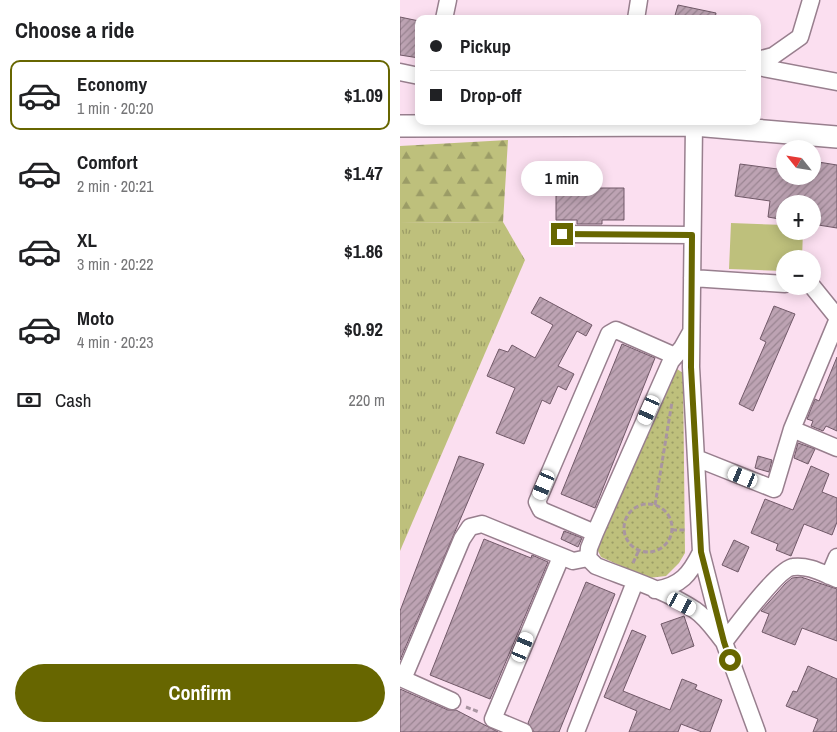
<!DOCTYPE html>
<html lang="en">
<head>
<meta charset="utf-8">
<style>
  body { margin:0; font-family:"Archivo Narrow",sans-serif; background:#f2f2f2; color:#202124; height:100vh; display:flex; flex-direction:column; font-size:19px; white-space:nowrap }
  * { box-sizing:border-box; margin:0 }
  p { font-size:16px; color:#757577 }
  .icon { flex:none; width:28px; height:28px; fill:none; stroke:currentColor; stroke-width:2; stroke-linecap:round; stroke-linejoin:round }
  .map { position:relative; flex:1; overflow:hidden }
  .panel { display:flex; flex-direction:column; background:#fff; width:400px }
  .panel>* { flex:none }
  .guide { position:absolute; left:15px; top:15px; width:346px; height:110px; border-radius:10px; box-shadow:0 2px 12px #0003; display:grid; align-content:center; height:110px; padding:0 15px; background:#fff }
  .needle { width:32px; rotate:300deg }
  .tools { position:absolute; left:376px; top:140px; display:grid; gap:10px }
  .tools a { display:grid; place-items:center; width:45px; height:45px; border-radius:50%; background:#fff; box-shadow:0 2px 12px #0003; font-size:25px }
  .end { position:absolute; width:22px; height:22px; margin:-11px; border:6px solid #676600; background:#fff; box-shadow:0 0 0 2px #fff }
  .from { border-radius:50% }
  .bubble { position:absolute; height:35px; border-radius:18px; background:#fff; box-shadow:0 2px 12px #0003; font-size:16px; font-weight:700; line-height:35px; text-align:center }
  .car { position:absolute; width:15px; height:30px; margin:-15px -8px; border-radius:6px; box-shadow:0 0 4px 1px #0007; background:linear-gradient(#fff 24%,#345 0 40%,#fff 0 76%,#345 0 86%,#fff 0) }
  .guide b { display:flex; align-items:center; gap:18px; height:48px; font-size:19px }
  .guide b+b { border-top:1px solid #e0e0e0 }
  .guide i { width:12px; height:12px; background:#202124 }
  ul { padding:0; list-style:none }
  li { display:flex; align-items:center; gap:15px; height:70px; margin:0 10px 8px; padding:0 5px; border:2px solid transparent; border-radius:10px }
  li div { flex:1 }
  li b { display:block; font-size:19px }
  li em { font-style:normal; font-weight:700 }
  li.active { border-color:#676600 }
  li>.icon { width:45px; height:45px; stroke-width:1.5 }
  h2 { padding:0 15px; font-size:22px; line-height:60px }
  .pay { display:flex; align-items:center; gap:12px; height:55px; padding:0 15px; font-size:19px }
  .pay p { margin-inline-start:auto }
  .primary-button { display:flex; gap:10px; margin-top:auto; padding:10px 15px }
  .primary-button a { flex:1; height:58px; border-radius:30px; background:#676600; color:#fff; font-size:20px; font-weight:700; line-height:58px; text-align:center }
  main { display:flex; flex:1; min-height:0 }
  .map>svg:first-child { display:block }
</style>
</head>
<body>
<main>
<section class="panel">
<h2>Choose a ride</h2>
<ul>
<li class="active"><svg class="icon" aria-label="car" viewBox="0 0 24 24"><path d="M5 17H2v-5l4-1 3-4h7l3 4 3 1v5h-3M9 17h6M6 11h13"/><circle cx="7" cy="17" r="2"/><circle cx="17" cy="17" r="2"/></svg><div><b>Economy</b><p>1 min · 20:20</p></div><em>$1.09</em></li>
<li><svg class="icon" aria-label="car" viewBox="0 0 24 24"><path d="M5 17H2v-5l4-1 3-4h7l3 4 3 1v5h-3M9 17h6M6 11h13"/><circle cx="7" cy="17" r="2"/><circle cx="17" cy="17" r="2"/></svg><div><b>Comfort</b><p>2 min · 20:21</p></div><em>$1.47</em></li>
<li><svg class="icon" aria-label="car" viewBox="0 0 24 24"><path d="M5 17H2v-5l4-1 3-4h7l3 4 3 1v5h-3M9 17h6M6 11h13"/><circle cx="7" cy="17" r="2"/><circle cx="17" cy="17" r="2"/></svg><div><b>XL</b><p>3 min · 20:22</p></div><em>$1.86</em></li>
<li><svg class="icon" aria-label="car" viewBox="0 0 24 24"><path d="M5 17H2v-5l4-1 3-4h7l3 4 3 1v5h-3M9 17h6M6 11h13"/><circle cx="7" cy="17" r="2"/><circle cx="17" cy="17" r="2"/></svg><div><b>Moto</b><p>4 min · 20:23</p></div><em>$0.92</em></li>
</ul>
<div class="pay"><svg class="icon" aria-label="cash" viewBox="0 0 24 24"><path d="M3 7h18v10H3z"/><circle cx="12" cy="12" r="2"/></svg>Cash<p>220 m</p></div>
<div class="primary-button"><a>Confirm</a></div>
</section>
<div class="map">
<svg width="437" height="732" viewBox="0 0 437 732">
  <defs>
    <pattern id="grass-tufts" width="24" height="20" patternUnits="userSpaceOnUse" patternTransform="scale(1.25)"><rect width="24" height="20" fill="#bec07c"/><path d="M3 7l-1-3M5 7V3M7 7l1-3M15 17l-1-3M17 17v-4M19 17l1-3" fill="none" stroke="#9b9c66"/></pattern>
    <pattern id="forest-firs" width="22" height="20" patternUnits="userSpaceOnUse" patternTransform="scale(1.25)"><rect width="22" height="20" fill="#bec07c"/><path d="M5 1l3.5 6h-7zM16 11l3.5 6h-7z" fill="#9b9c66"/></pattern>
    <pattern id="park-dots" width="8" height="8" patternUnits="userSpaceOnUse" patternTransform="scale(1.25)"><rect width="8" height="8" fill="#bec07c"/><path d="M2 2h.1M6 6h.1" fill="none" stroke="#9b9c66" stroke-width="1.8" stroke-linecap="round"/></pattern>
    <pattern id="building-hatch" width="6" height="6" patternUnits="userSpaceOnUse" patternTransform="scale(1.25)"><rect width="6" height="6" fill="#bda3b3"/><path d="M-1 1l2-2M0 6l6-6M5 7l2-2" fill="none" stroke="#9a8592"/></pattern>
  </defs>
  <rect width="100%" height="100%" fill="#fbdff0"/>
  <path fill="url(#grass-tufts)" d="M103,222l22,38 -125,291v-328z"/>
  <path fill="url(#forest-firs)" d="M108,140l-5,82 -103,1v-77z"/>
  <path fill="url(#park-dots)" d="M272,369h5l6,4 2,180 -6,10 -13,13 -18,2 -47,-21 -6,-12z"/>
  <path fill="#bec07c" d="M331,223l54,2v6h18l-1,28h-17v12l-56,-2z"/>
  <path fill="url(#building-hatch)" stroke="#715968" d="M278,5l38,8 -1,6h-41z
    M0,17l19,4v37l-19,-3z
    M412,161l25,4v63l-25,-4v-20h-27v16l-17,-3 2,-16 -35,-5 5,-32 45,6v6h27z
    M181,182h16v6h27v32h-22v4h-25v-4h-21v-31l25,-1z
    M140,297l52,28 -6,11 -9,-5 -19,35 16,8 -8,16 -8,-4 -8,18 -8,-4 -18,44 -28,-11 19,-45 -28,-12 12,-27 9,3 4,-7 23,13 18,-33 -22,-12z
    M374,306l21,8 -42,97 -14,-7 27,-62 -6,-3z
    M222,344l33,14 -60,150 -34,-14z
    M437,357v74l-11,-5 -3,5 -12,-5 2,-5 -6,-2 8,-20 4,2z
    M398,443l17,6 -7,15 -14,-6z
    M59,456l25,8 -84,196v-49z
    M358,456l14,4 -3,12 -14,-4z
    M411,466l18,8 -7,18 15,6v24l-5,13 -28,-11 -13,32 -15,-6 2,-6 -27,-11 14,-34 28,11z
    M164,531l18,7 -4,9 -17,-8z
    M84,539l47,19 1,-3 16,7 -58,137 -60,-24z
    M334,540l15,7 -11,25 -16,-7z
    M401,577l36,12v52l-35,-13 -7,17 -33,-13 7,-18 -8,-3 24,-27 7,-6z
    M186,582l29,12 -56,138h-25l-6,-9z
    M284,616l10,30 -22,8 -11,-30z
    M232,630l14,6 -23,55 47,19 12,-31 15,6 -2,4 27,11 -12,32h-8l-21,-8 -3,8h-49l8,-21 -33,-14z
    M408,666l29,13v53h-24l5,-13 -32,-13 7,-15 4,1z
    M0,689l48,21h8l42,22h-98z"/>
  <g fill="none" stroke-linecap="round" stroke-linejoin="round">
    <defs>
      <path id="minor" d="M44,19l4,-19
        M236,19l3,-19
        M358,60l15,-4 27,-19 11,-37
        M358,67l79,15
        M0,72l19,4
        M294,125l-3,242 10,185 23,90 33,90
        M162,234l130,1
        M292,278l93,6
        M412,286l25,31
        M437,321l-45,108 45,19
        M291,332l-9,16 -11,13 -76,172 -6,15 -1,10 8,8c33,13 69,24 99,44 12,8 20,21 29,32 11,-14 55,-74 69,-75 16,-2 29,6 44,12
        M296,458l78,31 18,-60
        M195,533l-54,-23 -4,-8 72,-168 7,-4 59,26
        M429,576l8,-19
        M255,590c26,-4 35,-16 46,-38
        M52,701l-49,-22 59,-140 8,-12 12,-3 91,37 15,-3
        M124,732l-31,-13 68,-162
        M176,732l59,-150"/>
      <path id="major" d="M0,126l294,-1 143,12"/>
    </defs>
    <use href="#minor" stroke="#987f8e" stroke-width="19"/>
    <use href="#major" stroke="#987f8e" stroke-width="24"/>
    <path stroke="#a995a1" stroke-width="3" stroke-dasharray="5 2.5" stroke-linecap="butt" d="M224 528a24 24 0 1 1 48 0a24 24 0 1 1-48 0Z
      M255,505l17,-103
      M272,530h14
      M233,563l6,-13
      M66,707l13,5"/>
    <use href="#minor" stroke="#fff" stroke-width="16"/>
    <use href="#major" stroke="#fff" stroke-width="21"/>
  </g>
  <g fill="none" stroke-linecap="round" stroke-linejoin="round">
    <path stroke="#676600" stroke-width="6" d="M162,234l130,1 -1,132 10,185 23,90 6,18"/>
  </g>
</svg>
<div class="tools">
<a><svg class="needle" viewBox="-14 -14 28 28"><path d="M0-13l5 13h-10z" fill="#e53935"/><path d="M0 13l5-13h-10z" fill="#757577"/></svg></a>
<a>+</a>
<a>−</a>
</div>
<i class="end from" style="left:330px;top:660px"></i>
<i class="end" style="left:162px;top:234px"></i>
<div class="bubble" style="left:121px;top:161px;width:82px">1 min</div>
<i class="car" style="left:249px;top:410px;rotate:204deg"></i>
<i class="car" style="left:343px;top:477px;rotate:292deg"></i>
<i class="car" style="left:144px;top:485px;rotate:203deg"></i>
<i class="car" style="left:282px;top:604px;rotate:117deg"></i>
<i class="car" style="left:123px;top:647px;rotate:23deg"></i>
<div class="guide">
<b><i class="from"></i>Pickup</b>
<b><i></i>Drop-off</b>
</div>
</div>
</main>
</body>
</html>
